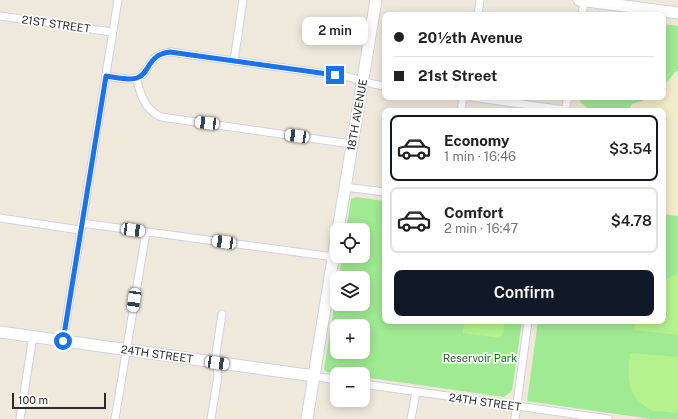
<!DOCTYPE html>
<html lang="en">
<head>
<meta charset="utf-8">
<style>
  body { margin:0; font-family:"Public Sans",sans-serif; background:#f6f6f6; color:#222; height:100vh; display:flex; flex-direction:column; font-size:15px; white-space:nowrap }
  * { box-sizing:border-box; margin:0 }
  p { font-size:13px; color:#767676 }
  .icon { flex:none; width:22px; height:22px; fill:none; stroke:currentColor; stroke-width:2; stroke-linecap:round; stroke-linejoin:round }
  .map { position:relative; flex:1; overflow:hidden }
  .drawer { position:absolute; left:382px; top:108px; width:284px; height:216px; display:flex; flex-direction:column; background:#fff; border-radius:8px; box-shadow:0 2px 10px #0003 }
  .drawer>* { flex:none }
  .hud { position:absolute; left:382px; top:12px; width:284px; height:88px; border-radius:8px; box-shadow:0 2px 10px #0003; display:grid; align-content:center; height:88px; padding:0 12px; background:#fff }
  .fabs { position:absolute; left:330px; top:223px; display:grid; gap:8px }
  .fabs a { display:grid; place-items:center; width:40px; height:40px; border-radius:8px; background:#fff; box-shadow:0 2px 10px #0003; font-size:20px }
  .scale { position:absolute; left:12px; bottom:10px; width:94px; box-sizing:border-box; padding-left:4px; border:2px solid #2b2b2b; border-top:0; font-size:11px; line-height:14px; white-space:nowrap; color:#2b2b2b; -webkit-text-stroke:3px #fff; paint-order:stroke }
  .end { position:absolute; width:18px; height:18px; margin:-9px; border:5px solid #1a73e8; background:#fff; box-shadow:0 0 0 2px #fff }
  .from { border-radius:50% }
  .bubble { position:absolute; height:28px; border-radius:8px; background:#fff; box-shadow:0 2px 10px #0003; font-size:13px; font-weight:600; line-height:28px; text-align:center }
  .car { position:absolute; width:12px; height:24px; margin:-12px -6px; border-radius:5px; box-shadow:0 0 3px 1px #0007; background:linear-gradient(#fff 24%,#345 0 40%,#fff 0 76%,#345 0 86%,#fff 0) }
  .hud b { display:flex; align-items:center; gap:14px; height:38px; font-size:15px }
  .hud b+b { border-top:1px solid #e0e0e0 }
  .hud i { width:10px; height:10px; background:#222 }
  ul { padding:7px 0 0; list-style:none }
  li { display:flex; align-items:center; gap:12px; height:66px; margin:0 8px 6px; padding:0 4px; border:2px solid #e0e0e0; border-radius:8px }
  li div { flex:1 }
  li b { display:block; font-size:15px }
  li em { font-style:normal; font-weight:600 }
  li.current { border-color:#111827 }
  li>.icon { width:36px; height:36px; stroke-width:1.5 }
  .action { display:flex; gap:8px; margin-top:auto; padding:8px 12px }
  .action a { flex:1; height:46px; border-radius:8px; background:#111827; color:#fff; font-size:16px; font-weight:600; line-height:46px; text-align:center }
  .map>svg:first-child { display:block }
</style>
</head>
<body>
<div class="map">
<svg width="678" height="419" viewBox="0 0 678 419">
  <rect width="100%" height="100%" fill="#eee9db"/>
  <path fill="#f1ecc9" d="M663,21l15,1v215l-15,-2v-124h-87l2,-14h85z"/>
  <path fill="#a0ea93" fill-rule="evenodd" d="M663,24l15,2v45h-2l-13,16z
    M581,97h74l-23,7 -4,7h-36l-12,-9z
    M356,197l29,4v120h137l-10,70 -8,6 -141,-20v-3h-21l-15,-2 -3,-3 13,-80v15h26v-26h-24l3,-22h21v-26h-17l5,-31zM337,326h26v26h-26z
    M663,214l15,2v203h-27l-124,-18 11,-80h125z"/>
  <path fill="#b4f28d" d="M678,274v61l-43,-5 1,-9h27v-41z
    M464,321h41l-2,13 -4,4 -36,-5z
    M630,353l48,4v56c-8,-1 -17,-1 -25,-2 -5,-2 -9,-5 -13,-9 -14,-14 -12,-31 -10,-49z"/>
  <g fill="none" stroke-linecap="round" stroke-linejoin="round">
    <defs>
      <path id="street" d="M478,15l2,-15
        M582,15l2,-14
        M0,16l112,16
        M234,61l9,-61
        M106,76c9,1 22,5 31,2 14,-5 8,-23 34,-26l178,25 24,7 12,2
        M136,78c5,17 8,31 25,39l190,27
        M471,97l94,13
        M461,111l2,-14
        M565,111l3,-14
        M344,187l41,5
        M0,218l80,12
        M81,223l253,34
        M63,341l55,-341
        M314,376l23,4
        M363,384l245,35
        M20,419l13,-83
        M115,419l31,-187
        M211,419l7,-43 -2,-23 6,-39
        M411,419l5,-27
        M515,419l13,-98"/>
      <path id="secondary" d="M579,0l99,13
        M338,230l38,-230
        M0,332l314,44
        M307,419l30,-185"/>
    </defs>
    <use href="#street" stroke="#d0d0e5" stroke-width="9"/>
    <use href="#secondary" stroke="#d0d0e5" stroke-width="13"/>
    <use href="#street" stroke="#fff" stroke-width="7"/>
    <use href="#secondary" stroke="#fff" stroke-width="11"/>
  </g>
  <g fill="none" stroke-linecap="round" stroke-linejoin="round">
    <path stroke="#1a73e8" stroke-width="5" d="M63,341l43,-265c9,1 22,5 31,2 14,-5 9,-23 33,-26l165,23"/>
  </g>
  <g text-anchor="middle" dominant-baseline="central" stroke-width="3.5" stroke-linejoin="round" paint-order="stroke">
    <g font-size="11" fill="#2b2b2b" stroke="#fff">
      <text transform="translate(56 24) rotate(8)">21ST STREET</text>
      <text transform="translate(357 115) rotate(-80)">18TH AVENUE</text>
      <text transform="translate(157 354) rotate(8)">24TH STREET</text>
      <text transform="translate(485 402) rotate(8)">24TH STREET</text>
    </g>
    <g font-size="11" fill="#156f13" stroke="#fff">
      <text x="480" y="358">Reservoir Park</text>
    </g>
  </g>
</svg>
<div class="fabs">
<a><svg class="icon" aria-label="locate" viewBox="0 0 24 24"><circle cx="12" cy="12" r="6"/><path d="M12 2v4M12 18v4M2 12h4M18 12h4"/></svg></a>
<a><svg class="icon" aria-label="layers" viewBox="0 0 24 24"><path d="M12 4l9 5-9 5-9-5zM3 14l9 5 9-5"/></svg></a>
<a>+</a>
<a>−</a>
</div>
<div class="scale">100 m</div>
<i class="end from" style="left:63px;top:341px"></i>
<i class="end" style="left:335px;top:75px"></i>
<div class="bubble" style="left:302px;top:17px;width:66px">2 min</div>
<i class="car" style="left:207px;top:123px;rotate:276deg"></i>
<i class="car" style="left:297px;top:136px;rotate:278deg"></i>
<i class="car" style="left:133px;top:230px;rotate:98deg"></i>
<i class="car" style="left:224px;top:242px;rotate:278deg"></i>
<i class="car" style="left:134px;top:300px;rotate:188deg"></i>
<i class="car" style="left:217px;top:363px;rotate:98deg"></i>
<div class="hud">
<b><i class="from"></i>20½th Avenue</b>
<b><i></i>21st Street</b>
</div>
<section class="drawer">
<ul>
<li class="current"><svg class="icon" aria-label="car" viewBox="0 0 24 24"><path d="M5 17H2v-5l4-1 3-4h7l3 4 3 1v5h-3M9 17h6M6 11h13"/><circle cx="7" cy="17" r="2"/><circle cx="17" cy="17" r="2"/></svg><div><b>Economy</b><p>1 min · 16:46</p></div><em>$3.54</em></li>
<li><svg class="icon" aria-label="car" viewBox="0 0 24 24"><path d="M5 17H2v-5l4-1 3-4h7l3 4 3 1v5h-3M9 17h6M6 11h13"/><circle cx="7" cy="17" r="2"/><circle cx="17" cy="17" r="2"/></svg><div><b>Comfort</b><p>2 min · 16:47</p></div><em>$4.78</em></li>
</ul>
<div class="action"><a>Confirm</a></div>
</section>
</div>
</body>
</html>
